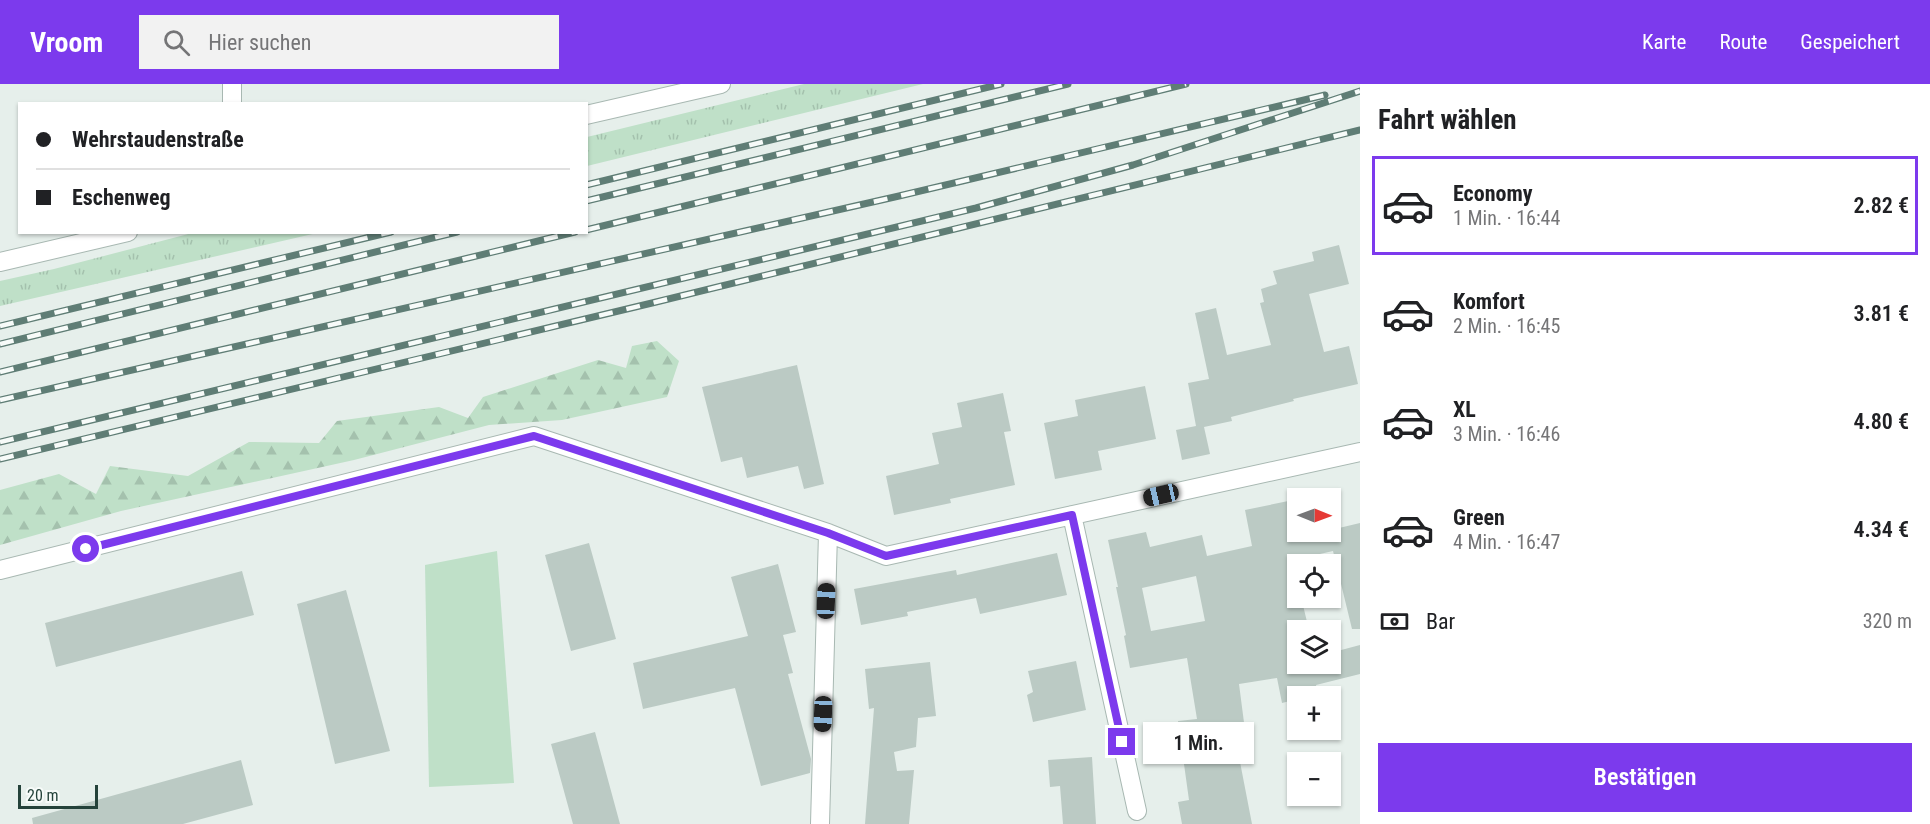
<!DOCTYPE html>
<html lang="de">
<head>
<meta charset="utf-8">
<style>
  body { margin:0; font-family:"Roboto Condensed",sans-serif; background:#f2f2f2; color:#202124; height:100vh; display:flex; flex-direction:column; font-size:22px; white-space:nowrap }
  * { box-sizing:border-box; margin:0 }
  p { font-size:20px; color:#757577 }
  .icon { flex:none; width:33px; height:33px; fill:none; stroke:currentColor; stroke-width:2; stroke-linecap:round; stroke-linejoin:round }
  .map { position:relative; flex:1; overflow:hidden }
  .details { display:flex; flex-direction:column; background:#fff; width:570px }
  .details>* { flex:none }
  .hud { position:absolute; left:18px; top:18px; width:570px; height:132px; border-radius:0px; box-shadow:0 2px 4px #0004; display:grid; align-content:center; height:132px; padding:0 18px; background:#fff }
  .needle { width:39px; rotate:91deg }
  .controls { position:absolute; left:1287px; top:404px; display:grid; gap:12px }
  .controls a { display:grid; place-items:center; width:54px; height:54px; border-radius:0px; background:#fff; box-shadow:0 2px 4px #0004; font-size:30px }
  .scale { position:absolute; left:18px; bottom:15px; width:80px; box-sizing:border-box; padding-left:6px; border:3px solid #24423a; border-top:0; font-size:16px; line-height:21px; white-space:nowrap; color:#24423a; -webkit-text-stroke:4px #f7fbf9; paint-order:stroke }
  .end { position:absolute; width:27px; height:27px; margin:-14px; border:8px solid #7c3aed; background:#fff; box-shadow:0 0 0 3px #fff }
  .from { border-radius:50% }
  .bubble { position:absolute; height:42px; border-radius:0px; background:#fff; box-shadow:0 2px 4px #0004; font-size:20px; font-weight:600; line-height:42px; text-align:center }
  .car { position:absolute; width:18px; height:36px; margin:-18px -9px; border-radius:8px; box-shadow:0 0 4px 2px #0007; background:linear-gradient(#222 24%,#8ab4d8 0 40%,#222 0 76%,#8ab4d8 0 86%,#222 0) }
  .hud b { display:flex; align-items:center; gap:21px; height:57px; font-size:22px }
  .hud b+b { border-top:2px solid #e0e0e0 }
  .hud i { width:15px; height:15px; background:#202124 }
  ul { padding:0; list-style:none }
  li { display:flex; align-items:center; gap:18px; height:99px; margin:0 12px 9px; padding:0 6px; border:3px solid transparent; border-radius:0px }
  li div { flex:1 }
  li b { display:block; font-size:22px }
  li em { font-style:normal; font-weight:600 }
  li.on { border-color:#7c3aed }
  li>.icon { width:54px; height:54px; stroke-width:1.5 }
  h2 { padding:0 18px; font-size:27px; line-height:72px }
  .pay { display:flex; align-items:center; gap:15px; height:66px; padding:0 18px; font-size:22px }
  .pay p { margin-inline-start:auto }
  .action { display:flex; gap:12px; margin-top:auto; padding:12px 18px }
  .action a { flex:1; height:69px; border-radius:0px; background:#7c3aed; color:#fff; font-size:24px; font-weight:600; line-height:69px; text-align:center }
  header { display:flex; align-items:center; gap:36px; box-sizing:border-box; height:84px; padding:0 30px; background:#7c3aed; color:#fff }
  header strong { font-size:28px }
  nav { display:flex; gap:33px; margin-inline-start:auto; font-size:21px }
  .search { width:420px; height:54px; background:#f2f2f2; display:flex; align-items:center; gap:15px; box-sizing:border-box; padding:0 21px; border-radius:0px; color:#757577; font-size:22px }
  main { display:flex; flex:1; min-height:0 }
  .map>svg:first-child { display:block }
</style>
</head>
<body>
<header>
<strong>Vroom</strong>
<div class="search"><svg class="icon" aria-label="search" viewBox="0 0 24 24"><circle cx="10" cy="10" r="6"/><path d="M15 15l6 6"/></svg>Hier suchen</div>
<nav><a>Karte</a><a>Route</a><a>Gespeichert</a></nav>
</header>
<main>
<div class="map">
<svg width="1360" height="740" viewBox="0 0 1360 740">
  <defs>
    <pattern id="grass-tufts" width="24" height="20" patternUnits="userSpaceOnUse" patternTransform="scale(1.5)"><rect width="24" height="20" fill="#bfe0c8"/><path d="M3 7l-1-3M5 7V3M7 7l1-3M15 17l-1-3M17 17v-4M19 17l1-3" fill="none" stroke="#a4c1ad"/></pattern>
    <pattern id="forest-firs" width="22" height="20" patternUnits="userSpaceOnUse" patternTransform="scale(1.5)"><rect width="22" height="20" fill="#bfe0c8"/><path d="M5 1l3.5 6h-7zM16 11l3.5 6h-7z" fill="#a4c1ad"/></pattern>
  </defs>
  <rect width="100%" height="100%" fill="#e6efeb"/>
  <path fill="url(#grass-tufts)" d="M804,0h119l-336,82v-29z
    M196,148l121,1 -317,73v-25l54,-12z"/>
  <path fill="url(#forest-firs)" d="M657,257l22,20 -12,36 -105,23 -73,5 -135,35 -233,51 -121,34v-55l59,-16 37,20 14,-28 78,10 61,-34 70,1 18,-22 102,-14 29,11 15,-21 115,-37 28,8 6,-22z"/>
  <path fill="#bfe0c8" d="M497,467l17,232 -85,4 -4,-222z"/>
  <path fill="#bbcac4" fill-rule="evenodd" d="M1339,161l10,39 -40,10 15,58 25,-6 9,38 -65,15 1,2 -63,16 1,4 -28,6 6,27 -28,6 -6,-30 20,-4 -8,-43 21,-4 -14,-66 21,-5 11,47 44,-10 -11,-42 4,-1 -3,-13 16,-5 -4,-13 41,-10 -2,-9z
    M797,281l27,119 -20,5 -6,-23 -51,12 -5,-21 -21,5 -19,-75z
    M1145,302l11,53 -58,12 4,19 -47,9 -11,-56 34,-7 -3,-16z
    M1003,309l8,38 -7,1 11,53 -65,14 1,4 -57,12 -8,-39 53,-12 -7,-31 30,-6 -5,-24z
    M1332,407l7,37 21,-5v106h-8l-19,-78 -35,8v38h3l8,33h-11v33h32v-10l30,-8v29l-44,11 2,9 -20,2v3l-16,4 -5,-25 -38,6 10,77 -9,1 12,62h-70l-4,-22 11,-2 -11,-79 19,-2 -10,-61 -57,10 -6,-32 2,-1 -10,-48h2l-10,-47 38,-8 4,15 52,-12 5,21 45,-10 -7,-36 53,-11v32h32v-33h-30zM1196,492l9,45 -54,10 -9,-43z
    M589,459l27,96 -45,12 -26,-96z
    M1057,469l10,42 -87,19 -4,-16 -69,14 1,4 -47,9 -7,-36 102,-19 1,5z
    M778,480l18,68 -13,3 10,38 -5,1 23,85 -1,14 -49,13 -26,-98 -92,21 -10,-46 115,-27 -17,-59z
    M242,487l12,44 -198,52 -11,-44z
    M346,506l44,161 -55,13 -38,-160z
    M1076,577l10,49 -53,12 -6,-27 6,-3 -5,-21z
    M930,578l6,54 -18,2 -2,29 -22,5 3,19 17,-1 -5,54h-44l9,-116 -5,1 -4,-40z
    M595,648l25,92h-47l-22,-80z
    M1092,673l4,67h-33l-3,-38 -10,1 -2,-27z
    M241,676l12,45 -70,19h-150l-1,-6z"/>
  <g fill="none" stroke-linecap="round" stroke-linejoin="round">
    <defs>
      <path id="minor" d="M232,20v-20
        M586,31l135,-31
        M0,178l128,-30
        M1072,431l65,296
        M0,486l534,-134 294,97 58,23 474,-104
        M820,740l8,-291"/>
    </defs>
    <use href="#minor" stroke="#a8b8b2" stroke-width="20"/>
    <use href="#minor" stroke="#fff" stroke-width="18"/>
    <defs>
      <path id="rail" d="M586,101l415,-101
        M586,117l482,-117
        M586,146l600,-146
        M0,242l391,-94
        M0,260l457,-112
        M0,288l575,-140
        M0,316l899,-204 426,-101
        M0,358l976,-234 157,-43 227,-74
        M0,375l652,-156 708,-173"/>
    </defs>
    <use href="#rail" stroke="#5f7d75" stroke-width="7"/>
    <use href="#rail" stroke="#f7fbf9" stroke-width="4.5" stroke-dasharray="14" stroke-linecap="butt"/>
  </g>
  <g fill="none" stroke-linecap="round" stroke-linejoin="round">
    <path stroke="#7c3aed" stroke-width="8" d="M86,465l448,-113 294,97 58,23 186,-41 50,227"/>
  </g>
</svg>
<div class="controls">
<a><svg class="needle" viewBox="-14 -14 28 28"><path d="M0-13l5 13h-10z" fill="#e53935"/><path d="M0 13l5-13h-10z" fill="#757577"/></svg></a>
<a><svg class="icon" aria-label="locate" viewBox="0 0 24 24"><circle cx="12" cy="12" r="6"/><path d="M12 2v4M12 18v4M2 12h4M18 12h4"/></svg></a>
<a><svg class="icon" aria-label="layers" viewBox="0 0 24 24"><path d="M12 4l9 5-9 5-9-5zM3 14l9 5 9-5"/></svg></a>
<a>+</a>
<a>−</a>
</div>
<div class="scale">20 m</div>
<i class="end from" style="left:86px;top:465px"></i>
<i class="end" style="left:1122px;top:658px"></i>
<div class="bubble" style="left:1143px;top:638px;width:111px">1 Min.</div>
<i class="car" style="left:1161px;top:411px;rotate:257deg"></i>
<i class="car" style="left:826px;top:517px;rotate:2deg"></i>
<i class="car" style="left:823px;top:630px;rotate:182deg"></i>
<div class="hud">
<b><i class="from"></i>Wehrstaudenstraße</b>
<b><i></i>Eschenweg</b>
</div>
</div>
<section class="details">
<h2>Fahrt wählen</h2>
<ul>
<li class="on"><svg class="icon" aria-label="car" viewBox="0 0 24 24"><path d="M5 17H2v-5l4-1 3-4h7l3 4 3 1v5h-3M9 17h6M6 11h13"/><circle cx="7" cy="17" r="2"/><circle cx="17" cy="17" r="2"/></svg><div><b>Economy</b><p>1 Min. · 16:44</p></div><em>2.82 €</em></li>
<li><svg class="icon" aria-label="car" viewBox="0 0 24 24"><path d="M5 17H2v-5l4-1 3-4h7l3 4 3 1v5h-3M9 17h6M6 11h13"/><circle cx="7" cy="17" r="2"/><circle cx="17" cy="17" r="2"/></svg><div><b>Komfort</b><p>2 Min. · 16:45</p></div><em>3.81 €</em></li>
<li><svg class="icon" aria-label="car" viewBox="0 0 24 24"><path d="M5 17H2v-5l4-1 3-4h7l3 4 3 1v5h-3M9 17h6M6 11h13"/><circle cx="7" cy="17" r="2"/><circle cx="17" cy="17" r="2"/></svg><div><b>XL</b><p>3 Min. · 16:46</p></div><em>4.80 €</em></li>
<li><svg class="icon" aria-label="car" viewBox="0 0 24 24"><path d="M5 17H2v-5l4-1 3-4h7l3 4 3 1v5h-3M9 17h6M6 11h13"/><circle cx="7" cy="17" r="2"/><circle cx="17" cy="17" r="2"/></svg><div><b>Green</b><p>4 Min. · 16:47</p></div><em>4.34 €</em></li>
</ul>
<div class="pay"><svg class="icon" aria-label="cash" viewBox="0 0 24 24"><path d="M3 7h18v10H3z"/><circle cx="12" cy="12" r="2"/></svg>Bar<p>320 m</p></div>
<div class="action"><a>Bestätigen</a></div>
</section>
</main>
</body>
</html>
